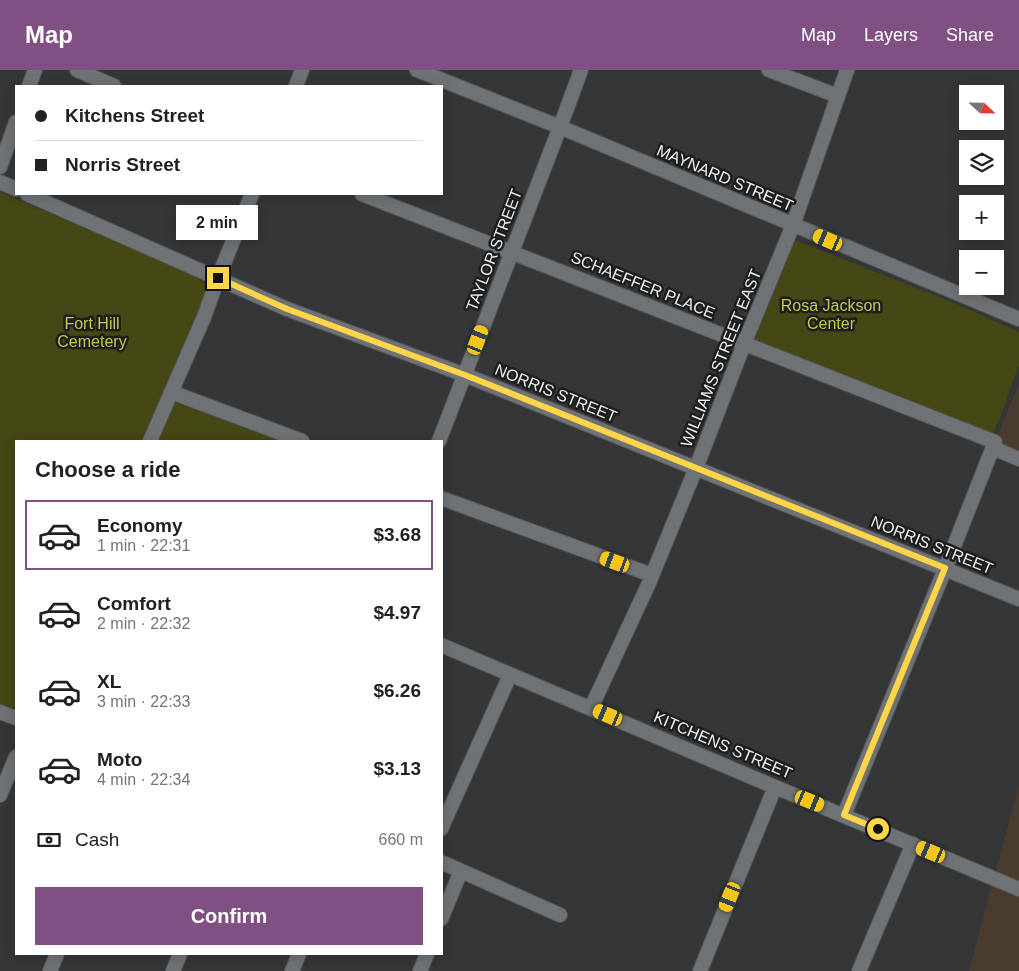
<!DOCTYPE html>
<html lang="en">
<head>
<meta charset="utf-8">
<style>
  body { margin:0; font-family:Arial,sans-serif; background:#f6f6f6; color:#202124; height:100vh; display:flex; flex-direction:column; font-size:19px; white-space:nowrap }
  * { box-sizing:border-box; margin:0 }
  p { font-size:16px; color:#757577 }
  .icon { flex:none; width:28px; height:28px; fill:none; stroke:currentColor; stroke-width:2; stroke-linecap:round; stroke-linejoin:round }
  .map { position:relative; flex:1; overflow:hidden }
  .details { position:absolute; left:15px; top:370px; width:428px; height:515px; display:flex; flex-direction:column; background:#fff; border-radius:0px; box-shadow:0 2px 12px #0003 }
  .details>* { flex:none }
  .top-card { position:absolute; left:15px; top:15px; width:428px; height:110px; border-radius:0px; box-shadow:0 2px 12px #0003; display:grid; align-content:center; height:110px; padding:0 20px; background:#fff }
  .needle { width:32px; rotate:112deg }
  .fabs { position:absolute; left:959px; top:15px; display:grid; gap:10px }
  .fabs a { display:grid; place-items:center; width:45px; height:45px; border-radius:0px; background:#fff; box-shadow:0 2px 12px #0003; font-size:25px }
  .end { position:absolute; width:22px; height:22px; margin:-11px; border:6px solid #ffd54a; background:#111; box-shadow:0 0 0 2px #111 }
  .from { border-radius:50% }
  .bubble { position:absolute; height:35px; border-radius:0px; background:#fff; box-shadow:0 2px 12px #0003; font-size:16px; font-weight:700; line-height:35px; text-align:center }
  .car { position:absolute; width:15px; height:30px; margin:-15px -8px; border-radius:6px; box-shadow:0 0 4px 1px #0007; background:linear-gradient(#f5c518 24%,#345 0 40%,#f5c518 0 76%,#345 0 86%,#f5c518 0) }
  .top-card b { display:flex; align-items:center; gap:18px; height:48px; font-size:19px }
  .top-card b+b { border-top:1px solid #e0e0e0 }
  .top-card i { width:12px; height:12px; background:#202124 }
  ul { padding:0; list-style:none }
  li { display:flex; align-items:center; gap:15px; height:70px; margin:0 10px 8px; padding:0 10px; border:2px solid transparent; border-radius:0px }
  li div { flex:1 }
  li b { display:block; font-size:19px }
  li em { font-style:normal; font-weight:700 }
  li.active { border-color:#7f5081 }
  li>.icon { width:45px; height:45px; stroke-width:1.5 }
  h2 { padding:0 20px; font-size:22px; line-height:60px }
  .pay { display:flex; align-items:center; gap:12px; height:55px; padding:0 20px; font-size:19px }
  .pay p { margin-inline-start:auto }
  .primary-button { display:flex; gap:10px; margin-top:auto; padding:10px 20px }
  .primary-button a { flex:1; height:58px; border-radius:0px; background:#7f5081; color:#fff; font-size:20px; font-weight:700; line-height:58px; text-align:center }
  header { display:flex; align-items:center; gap:30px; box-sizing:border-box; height:70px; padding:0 25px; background:#7f5081; color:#fff }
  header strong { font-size:24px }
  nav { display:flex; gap:28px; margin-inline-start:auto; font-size:18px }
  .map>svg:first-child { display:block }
</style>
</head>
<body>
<header>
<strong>Map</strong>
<nav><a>Map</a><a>Layers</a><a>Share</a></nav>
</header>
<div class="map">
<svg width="1019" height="901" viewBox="0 0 1019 901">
  <rect width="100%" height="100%" fill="#343638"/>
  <path fill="#493b2d" d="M1019,313v69l-24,-10z
    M1019,715v186h-50z"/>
  <path fill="#454715" d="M0,122l196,84 2,3 10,5 -10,32 -54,125h-128v267l-16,-4z
    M795,170l152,60 72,32v33l-18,50 -9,21 -239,-92z
    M174,331l112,40h-132z"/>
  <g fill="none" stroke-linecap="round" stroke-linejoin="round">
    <defs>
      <path id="minor" d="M77,0l37,16
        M417,0l143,57 459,192
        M769,0l69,26
        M29,16l6,-16
        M296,16l6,-16
        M0,97l16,-45
        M0,112l16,7
        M27,124l260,115 178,66 554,224
        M362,124c211,81 422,166 633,248l-50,127 -101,246
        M171,322l131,49
        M150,371l54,-124 14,-39 34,-84
        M439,371l121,-314 21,-57
        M993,378l26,11
        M441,428l211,77
        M441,575l334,142 244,102
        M591,638l58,-125 47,-115 48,-124 49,-119 54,-155
        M0,642l16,6
        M0,725l16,-38
        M441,759l69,-154
        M441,792l119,53
        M441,849l20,-48
        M50,901l7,-17
        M173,901l7,-17
        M292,901l7,-17
        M420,901l7,-17
        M700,901l75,-184
        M859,901l54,-127"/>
    </defs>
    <use href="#minor" stroke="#525455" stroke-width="16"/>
    <use href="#minor" stroke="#707375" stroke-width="14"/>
  </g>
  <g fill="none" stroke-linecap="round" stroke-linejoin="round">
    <path stroke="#ffd54a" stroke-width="6" d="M218,208l69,31 178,66 480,193 -101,247 34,14"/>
  </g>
  <g text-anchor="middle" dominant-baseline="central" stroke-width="5" stroke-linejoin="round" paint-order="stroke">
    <g font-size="16" fill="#edeeef" stroke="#1d1e1e">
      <text transform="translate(725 108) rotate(23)">MAYNARD STREET</text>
      <text transform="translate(494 180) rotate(-69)">TAYLOR STREET</text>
      <text transform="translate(643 215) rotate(22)">SCHAEFFER PLACE</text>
      <text transform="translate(721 288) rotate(-68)">WILLIAMS STREET EAST</text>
      <text transform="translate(556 323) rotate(22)">NORRIS STREET</text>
      <text transform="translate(932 475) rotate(22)">NORRIS STREET</text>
      <text transform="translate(723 675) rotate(23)">KITCHENS STREET</text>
    </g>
    <g font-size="16" fill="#c3c948" stroke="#1d1e1e">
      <text x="831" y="235">Rosa Jackson<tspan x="831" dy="18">Center</tspan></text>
      <text x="92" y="253">Fort Hill<tspan x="92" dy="18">Cemetery</tspan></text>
    </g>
  </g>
</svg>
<div class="fabs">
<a><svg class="needle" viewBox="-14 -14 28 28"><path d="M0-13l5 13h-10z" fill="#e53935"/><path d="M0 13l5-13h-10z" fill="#757577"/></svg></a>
<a><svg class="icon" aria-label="layers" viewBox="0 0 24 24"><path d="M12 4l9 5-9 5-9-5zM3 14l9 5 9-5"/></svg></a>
<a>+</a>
<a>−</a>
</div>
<i class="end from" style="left:878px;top:759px"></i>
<i class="end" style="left:218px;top:208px"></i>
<div class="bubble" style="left:176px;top:135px;width:82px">2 min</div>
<i class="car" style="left:828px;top:170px;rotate:293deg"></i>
<i class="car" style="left:478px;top:270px;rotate:21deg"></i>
<i class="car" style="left:615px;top:492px;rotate:290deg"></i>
<i class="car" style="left:608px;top:645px;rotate:293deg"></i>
<i class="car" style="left:810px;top:731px;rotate:112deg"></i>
<i class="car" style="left:931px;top:782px;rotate:293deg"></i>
<i class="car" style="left:730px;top:827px;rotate:202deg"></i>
<div class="top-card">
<b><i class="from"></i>Kitchens Street</b>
<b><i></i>Norris Street</b>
</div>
<section class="details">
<h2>Choose a ride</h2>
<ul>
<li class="active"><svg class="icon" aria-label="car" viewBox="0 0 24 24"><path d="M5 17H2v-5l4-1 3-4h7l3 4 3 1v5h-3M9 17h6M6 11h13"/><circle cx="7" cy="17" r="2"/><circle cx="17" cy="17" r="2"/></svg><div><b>Economy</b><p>1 min · 22:31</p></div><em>$3.68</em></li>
<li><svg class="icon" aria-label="car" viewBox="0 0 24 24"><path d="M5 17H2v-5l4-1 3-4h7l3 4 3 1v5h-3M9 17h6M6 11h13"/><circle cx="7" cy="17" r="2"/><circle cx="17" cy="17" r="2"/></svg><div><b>Comfort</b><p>2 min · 22:32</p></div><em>$4.97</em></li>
<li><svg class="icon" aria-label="car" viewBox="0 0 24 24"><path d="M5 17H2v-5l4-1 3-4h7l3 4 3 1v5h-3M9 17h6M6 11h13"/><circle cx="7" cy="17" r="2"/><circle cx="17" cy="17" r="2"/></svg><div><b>XL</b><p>3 min · 22:33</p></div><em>$6.26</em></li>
<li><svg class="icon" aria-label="car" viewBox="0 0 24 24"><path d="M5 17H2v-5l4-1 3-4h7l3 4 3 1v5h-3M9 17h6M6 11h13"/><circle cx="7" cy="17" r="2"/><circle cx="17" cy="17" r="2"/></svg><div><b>Moto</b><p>4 min · 22:34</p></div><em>$3.13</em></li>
</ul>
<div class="pay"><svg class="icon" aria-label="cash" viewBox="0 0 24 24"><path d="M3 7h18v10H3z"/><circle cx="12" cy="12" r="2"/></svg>Cash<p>660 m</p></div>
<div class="primary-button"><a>Confirm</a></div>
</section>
</div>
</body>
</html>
